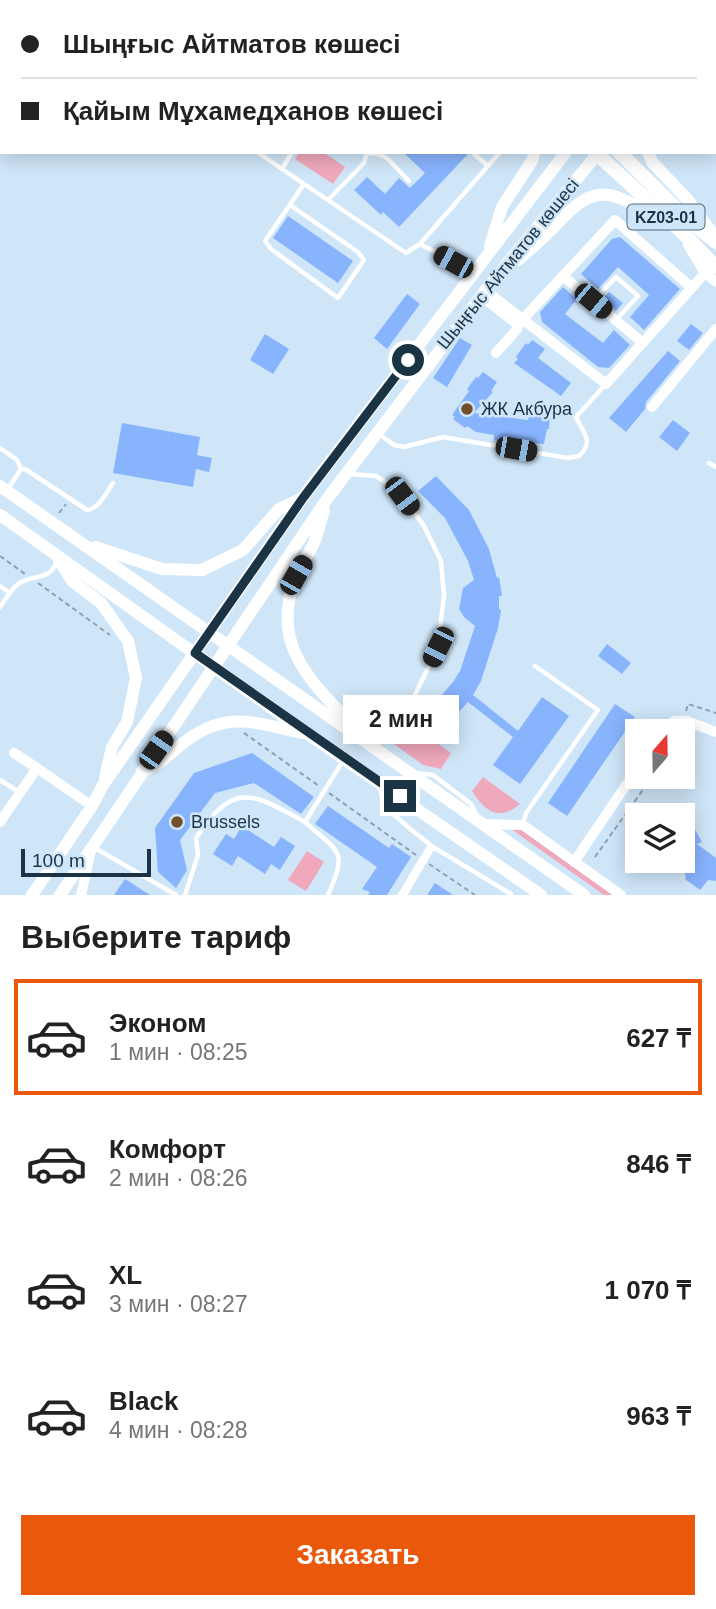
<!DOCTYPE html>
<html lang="ru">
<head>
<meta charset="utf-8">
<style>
  body { margin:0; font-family:Helvetica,sans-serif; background:#f2f2f2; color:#222; height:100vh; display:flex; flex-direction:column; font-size:26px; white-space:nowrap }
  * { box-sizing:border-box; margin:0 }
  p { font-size:23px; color:#767676 }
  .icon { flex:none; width:38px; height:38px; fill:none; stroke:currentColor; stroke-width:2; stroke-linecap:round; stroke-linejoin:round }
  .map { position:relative; height:895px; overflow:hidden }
  .sheet { display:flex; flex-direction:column; background:#fff; flex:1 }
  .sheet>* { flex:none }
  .banner { position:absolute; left:0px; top:0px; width:718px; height:154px; box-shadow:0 4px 18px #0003; display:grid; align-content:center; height:154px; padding:0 21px; background:#fff }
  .needle { width:46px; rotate:20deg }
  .buttons { position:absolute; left:625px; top:719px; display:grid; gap:14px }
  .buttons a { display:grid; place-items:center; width:70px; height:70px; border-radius:0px; background:#fff; box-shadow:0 4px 18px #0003; font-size:35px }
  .scale { position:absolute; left:21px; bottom:18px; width:130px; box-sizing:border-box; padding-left:7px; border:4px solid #1b3445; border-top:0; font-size:19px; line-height:24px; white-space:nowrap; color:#1b3445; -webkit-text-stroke:5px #cfe6f8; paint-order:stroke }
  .end { position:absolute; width:32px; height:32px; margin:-16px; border:9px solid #1b3445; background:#fff; box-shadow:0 0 0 4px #fff }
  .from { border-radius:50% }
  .bubble { position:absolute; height:49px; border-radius:0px; background:#fff; box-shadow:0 4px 18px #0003; font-size:23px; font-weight:700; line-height:49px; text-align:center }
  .car { position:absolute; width:21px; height:42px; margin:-21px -10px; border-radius:9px; box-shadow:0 0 5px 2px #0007; background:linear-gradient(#222 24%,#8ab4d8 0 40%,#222 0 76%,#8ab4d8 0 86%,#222 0) }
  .banner b { display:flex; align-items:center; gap:24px; height:66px; font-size:26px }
  .banner b+b { border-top:2px solid #e0e0e0 }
  .banner i { width:18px; height:18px; background:#222 }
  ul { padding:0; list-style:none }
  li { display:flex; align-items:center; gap:21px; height:116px; margin:0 14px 10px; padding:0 7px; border:4px solid transparent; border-radius:0px }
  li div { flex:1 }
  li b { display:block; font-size:26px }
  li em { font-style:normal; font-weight:700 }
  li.current { border-color:#ea580c }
  li>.icon { width:63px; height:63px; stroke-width:1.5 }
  h2 { padding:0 21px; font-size:32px; line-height:84px }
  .button { display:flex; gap:14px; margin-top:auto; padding:14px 21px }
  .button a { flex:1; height:80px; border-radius:0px; background:#ea580c; color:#fff; font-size:28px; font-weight:700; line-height:80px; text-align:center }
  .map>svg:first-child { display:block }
</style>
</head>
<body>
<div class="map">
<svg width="716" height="895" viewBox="0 0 716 895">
  <rect width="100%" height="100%" fill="#cfe6f8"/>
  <path fill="#efa8bc" d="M300,152h23l22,15 -12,17 -38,-25z
    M404,719l47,34 -10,16 -18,-4 -29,-21 -2,-7z
    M483,777l37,27c-22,18 -35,7 -48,-13z
    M518,828l95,67h-9l-93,-66z
    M307,851l17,11 -18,29 -18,-11z"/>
  <path fill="#88b3fd" d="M403,152l65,2 -69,73 -16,-15 -2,3 -27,-25 13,-13 18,17 14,-16 11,10 15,-15z
    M288,216l65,45 -15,22 -65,-45z
    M620,237l60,52 -36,41 -14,-13 19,-22 -31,-28 -20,22 -17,-15 31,-35z
    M563,287l14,12 -12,15 38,29 11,-13 16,15 -21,23 -11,-1 -56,-45 -2,-10z
    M609,292l14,11 -7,8 -13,-12z
    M407,294l13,10 -33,45 -13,-11z
    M691,324l12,9 -14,17 -12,-9z
    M265,334l24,15 -16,25 -23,-14z
    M460,338l12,7 -25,42 -14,-9z
    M532,340l13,9 -7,9 33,25 -10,13 -47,-33 4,-4 -2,-2 10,-14 2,2z
    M668,351l12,10 -34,41 -1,7 -19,23 -17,-14z
    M483,372l14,10 -6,9 2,1 -19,21 54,7 4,-12 18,5 -1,16h-2l-3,15 -37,-5v3l-13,-2v-5l-18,-3 -9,-6 -2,2 -12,-9 2,-2 -3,-2 17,-24 -2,-2 9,-12 2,1z
    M673,420l17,13 -13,18 -18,-14z
    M122,423l78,14 -3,18 15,3 -3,14 -13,-3 -3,18 -80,-14z
    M436,476l33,34 20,39 8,29 2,-1 3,19h-3v13l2,1 -3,18 -17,53 -8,14 45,36 24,-34 27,19 -49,68 -27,-19 20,-28 -45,-35 -27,30 -19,-14 31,-36 7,-11 15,-45 -11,-9 -5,-8 4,-21 11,-8 -6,-19 -23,-43 -27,-27z
    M607,644l24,19 -9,11 -24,-18z
    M615,704l20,13 -68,99 -19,-13z
    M252,753l62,44 -13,17 -47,-31 -39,10 -35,47 7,30 -11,18 -18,-16 -3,-44 39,-55z
    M328,806l61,42 3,-4 19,13 -24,38h-19l2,-3 -8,-3 15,-22 -62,-43z
    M242,826l32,21 7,-10 14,9 -15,24 -9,-6 -6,10 -27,-18 -6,10 -19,-12 13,-20 8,5z
    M693,826l9,16 -5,2 19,14v23l-8,-1 -8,10 -15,-11 1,-2 -7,-16 7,-3 -4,-8v-20z
    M125,879l25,16h-36z
    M435,883l18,12h-26z"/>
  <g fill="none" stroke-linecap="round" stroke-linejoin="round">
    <path stroke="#8ba2b4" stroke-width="2" stroke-dasharray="5 3.5" stroke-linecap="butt" d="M495,0l2,2
      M595,2l1,-2
      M59,513l7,-9
      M0,556l25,18
      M38,583l72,52
      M686,711l2,-7 28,9
      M244,733l75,53
      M329,793l87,62
      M595,857l57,-80
      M429,864l46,31"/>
    <path stroke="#fff" stroke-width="4.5" d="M168,0l1,2
      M303,0l2,2
      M0,1l1,-1
      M193,2l2,-2
      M220,2l1,-2
      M239,2l2,-2
      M373,2v-2
      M257,152l149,101 14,-9 53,28
      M472,152l16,14
      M366,153l12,1 9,4 22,23
      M282,169l10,-17
      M328,200l36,-37 3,-11
      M290,205l68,47 6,8 -26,38 -67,-49 -6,-8 39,-57
      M420,244l80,-92
      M594,300l22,-23 22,19 -21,23
      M378,433l16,12 10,2 39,-10 125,21 11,-2c16,-15 4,-23 -3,-39l30,-33
      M0,448l17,12 4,9 -13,20
      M709,463l7,4
      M21,469h4l62,41c12,-1 19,-17 26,-27
      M348,474l28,2 22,14 26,36 17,35 3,34 -6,52 -24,50 -37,49
      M0,586l10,7
      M0,607c5,-7 11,-18 18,-23 14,-10 33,-3 38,-22
      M416,773l17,2 38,29 5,10
      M0,780l19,12
      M380,787l4,19 25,22 24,19 78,47
      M523,824l3,-11 72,-103 -63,-44
      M95,848l81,47
      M185,895l13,-40 -2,-17c39,-59 57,-44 109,-16
      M328,895c20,-46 12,-41 -23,-73l39,-63
      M400,895l30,-50
      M405,895l28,-48"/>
    <path stroke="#fff" stroke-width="10" d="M688,245l17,28 11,9
      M563,276l80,67
      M485,290l121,94 99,-111
      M481,296l37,29 -1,4 -21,24
      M523,319l92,-99 77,68
      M652,407l64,-78
      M662,732l12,-11h13l29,11
      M14,753l23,15
      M0,822l37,-54 55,38
      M482,824l41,1 98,70
      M574,862l63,-93
      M81,895l10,-44"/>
    <path stroke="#fff" stroke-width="12" d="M698,2l1,-2
      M648,152l4,10 36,38 28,38
      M490,246l12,-39 31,-48 1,-7
      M518,260c10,-9 20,-17 29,-26 19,-18 37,-46 67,-38 19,6 37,18 54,27
      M0,486l584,409
      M324,511c-4,11 -6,25 -12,36 -5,10 -12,18 -16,29 -28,71 17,107 62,155
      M0,515l308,219 233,161
      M95,547l67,22 40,1 41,-20 36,-41 24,-11
      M59,560l13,21 29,22 27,38 8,37 -9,44 -15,25 -7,31
      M142,771c16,-4 27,-17 40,-27 44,-35 72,-21 121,-11
      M32,895l60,-89 11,-21 200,-288 263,-345
      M60,895l267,-396 164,-216 108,-131"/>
    <path stroke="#fff" stroke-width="14" d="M437,0l2,2
      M469,0l2,2
      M595,152l84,77 37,38
      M619,152l68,67 29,23"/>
  </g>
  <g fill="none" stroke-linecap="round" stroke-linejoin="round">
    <path stroke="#1b3445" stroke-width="9" d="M400,796l-205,-143 108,-155 105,-138"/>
  </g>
  <g fill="#744d2b" stroke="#cfe6f8" stroke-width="2.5">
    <circle cx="467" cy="409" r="7"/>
    <circle cx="177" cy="822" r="7"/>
  </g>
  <g text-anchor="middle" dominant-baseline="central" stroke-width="5" stroke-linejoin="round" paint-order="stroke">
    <rect fill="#cfe6f8" stroke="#51697b" stroke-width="2" x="627.5" y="204.5" width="77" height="25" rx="5"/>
    <g font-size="16" font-weight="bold" fill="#1b3445">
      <text x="666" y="217">KZ03-01</text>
    </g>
    <g font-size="18" fill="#1b3445" stroke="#cfe6f8">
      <text transform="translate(508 264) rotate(-51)">Шыңғыс Айтматов көшесі</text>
    </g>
    <g font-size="18" fill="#1b3445" stroke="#cfe6f8" text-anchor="start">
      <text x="481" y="409">ЖК Акбура</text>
      <text x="191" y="822">Brussels</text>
    </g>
  </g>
</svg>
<div class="buttons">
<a><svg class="needle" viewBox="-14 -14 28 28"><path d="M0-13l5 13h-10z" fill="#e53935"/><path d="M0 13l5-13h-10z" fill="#767676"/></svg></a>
<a><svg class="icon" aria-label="layers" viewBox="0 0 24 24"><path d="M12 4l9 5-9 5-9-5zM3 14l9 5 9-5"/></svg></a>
</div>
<div class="scale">100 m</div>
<i class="end from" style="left:408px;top:360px"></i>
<i class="end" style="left:400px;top:796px"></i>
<div class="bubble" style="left:343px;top:695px;width:116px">2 мин</div>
<i class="car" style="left:453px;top:262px;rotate:299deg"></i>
<i class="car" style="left:593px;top:301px;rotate:130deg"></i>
<i class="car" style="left:516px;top:449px;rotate:100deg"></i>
<i class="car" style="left:402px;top:496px;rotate:143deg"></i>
<i class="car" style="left:296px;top:575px;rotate:30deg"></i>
<i class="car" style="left:438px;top:647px;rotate:206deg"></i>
<i class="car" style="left:156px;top:750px;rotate:35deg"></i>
<div class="banner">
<b><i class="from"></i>Шыңғыс Айтматов көшесі</b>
<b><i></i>Қайым Мұхамедханов көшесі</b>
</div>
</div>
<section class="sheet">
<h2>Выберите тариф</h2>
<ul>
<li class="current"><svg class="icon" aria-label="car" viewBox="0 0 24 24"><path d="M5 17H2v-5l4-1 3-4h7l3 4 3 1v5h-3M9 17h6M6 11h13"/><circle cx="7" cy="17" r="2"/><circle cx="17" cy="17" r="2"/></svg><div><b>Эконом</b><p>1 мин · 08:25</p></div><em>627 ₸</em></li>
<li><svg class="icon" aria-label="car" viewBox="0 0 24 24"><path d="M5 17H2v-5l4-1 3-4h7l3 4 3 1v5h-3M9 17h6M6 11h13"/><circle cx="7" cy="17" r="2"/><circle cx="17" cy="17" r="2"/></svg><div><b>Комфорт</b><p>2 мин · 08:26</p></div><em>846 ₸</em></li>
<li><svg class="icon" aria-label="car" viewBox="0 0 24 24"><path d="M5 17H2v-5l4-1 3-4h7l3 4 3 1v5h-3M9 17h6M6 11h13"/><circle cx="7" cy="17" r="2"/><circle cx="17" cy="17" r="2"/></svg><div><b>XL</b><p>3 мин · 08:27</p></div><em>1 070 ₸</em></li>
<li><svg class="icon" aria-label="car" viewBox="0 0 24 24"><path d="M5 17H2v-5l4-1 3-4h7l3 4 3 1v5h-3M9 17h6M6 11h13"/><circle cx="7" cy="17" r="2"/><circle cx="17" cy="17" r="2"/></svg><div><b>Black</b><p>4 мин · 08:28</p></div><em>963 ₸</em></li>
</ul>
<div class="button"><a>Заказать</a></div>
</section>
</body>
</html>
